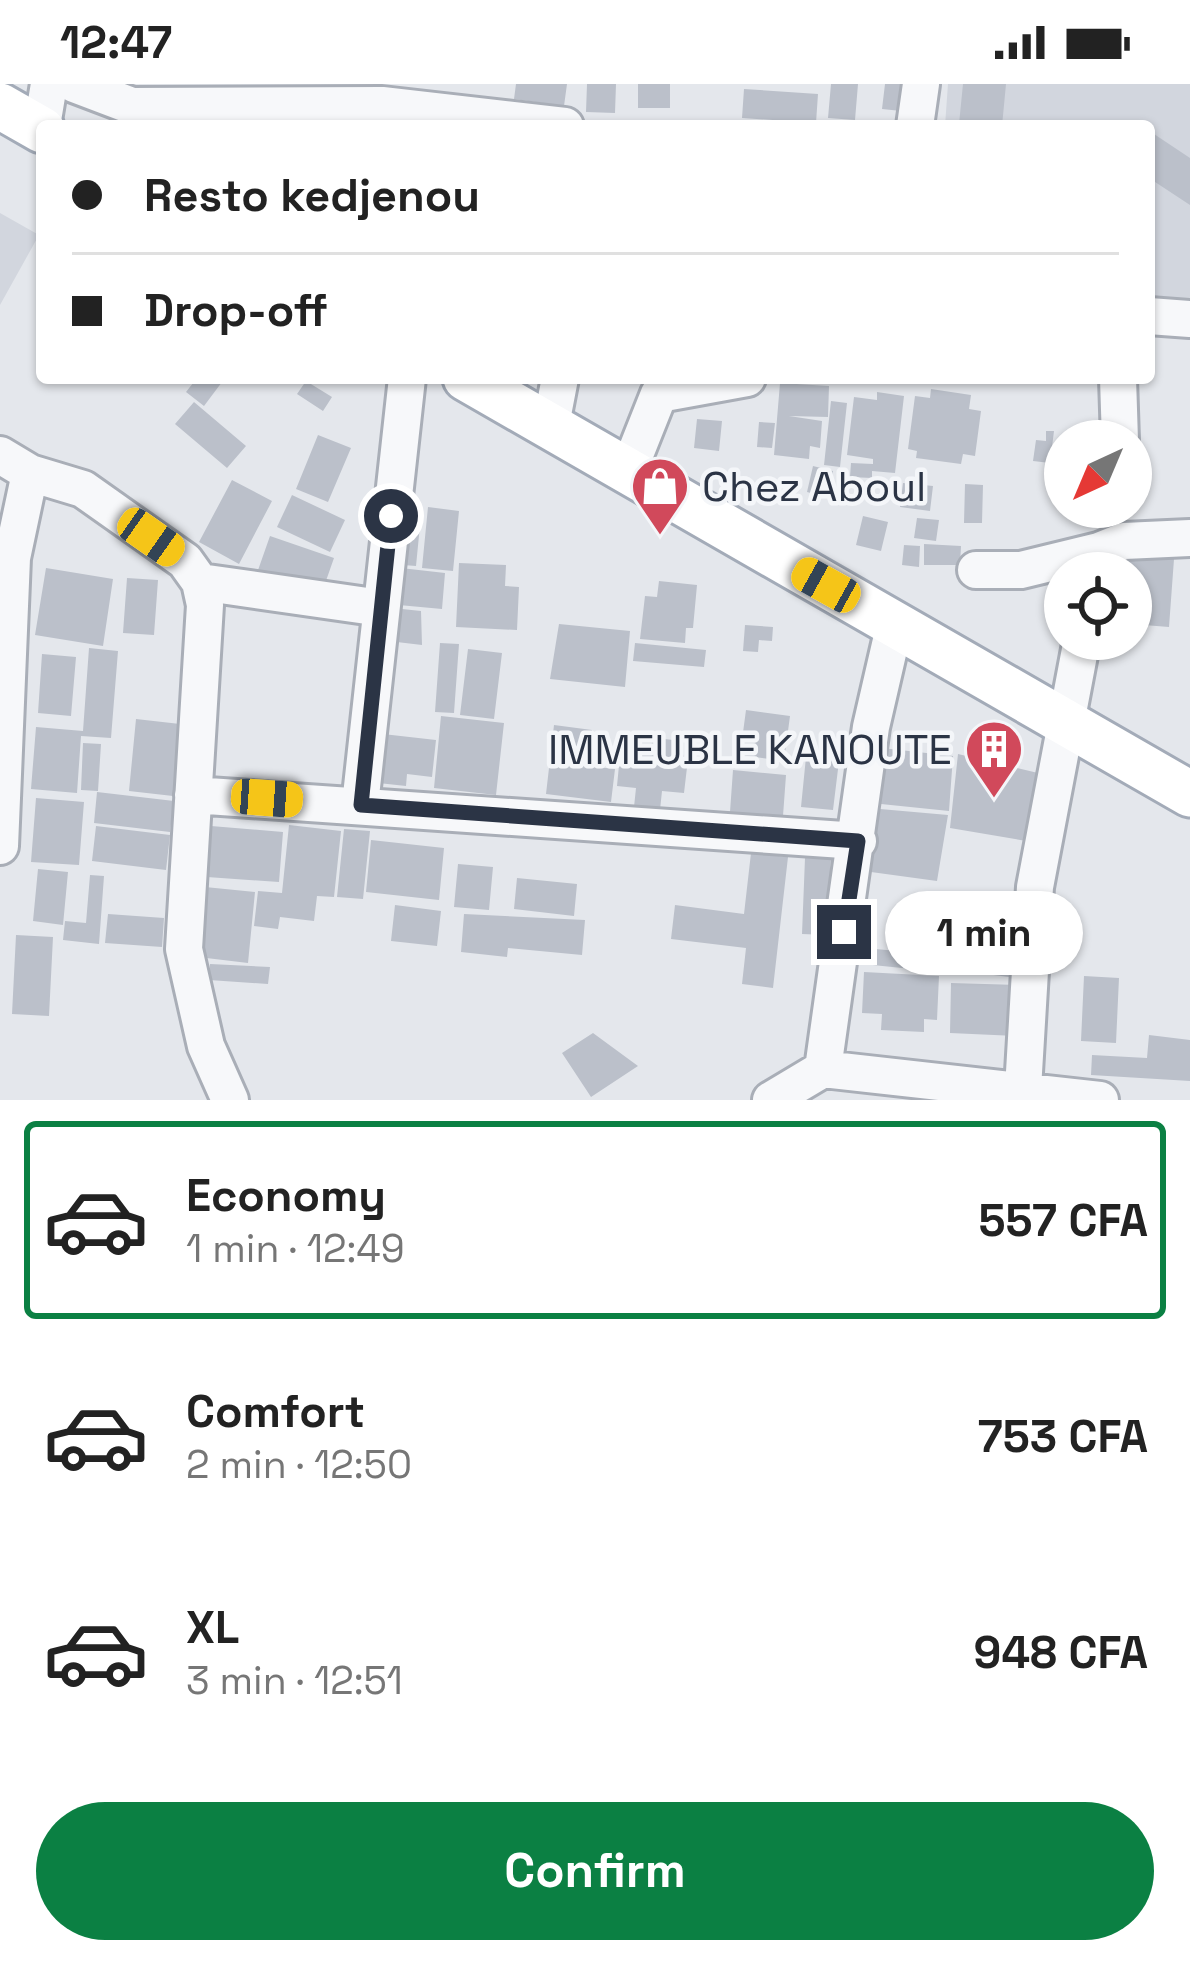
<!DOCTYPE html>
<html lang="en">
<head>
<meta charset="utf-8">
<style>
  body { margin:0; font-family:"Space Grotesk",sans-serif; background:#f6f6f6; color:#222; height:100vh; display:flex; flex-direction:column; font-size:45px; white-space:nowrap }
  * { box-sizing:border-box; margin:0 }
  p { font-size:39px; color:#767676 }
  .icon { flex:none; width:66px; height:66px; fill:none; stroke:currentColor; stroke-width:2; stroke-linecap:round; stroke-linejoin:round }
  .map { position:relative; height:1016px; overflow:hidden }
  .sheet { display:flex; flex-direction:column; background:#fff; flex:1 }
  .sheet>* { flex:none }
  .hud { position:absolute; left:36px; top:36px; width:1119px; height:264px; border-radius:12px; box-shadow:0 3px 9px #0004; display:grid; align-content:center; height:264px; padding:0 36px; background:#fff }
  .needle { width:78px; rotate:224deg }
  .buttons { position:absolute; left:1044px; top:336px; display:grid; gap:24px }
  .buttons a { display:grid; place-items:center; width:108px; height:108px; border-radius:50%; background:#fff; box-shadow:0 3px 9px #0004; font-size:60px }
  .end { position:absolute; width:54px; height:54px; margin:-27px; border:15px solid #2b3445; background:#fff; box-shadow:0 0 0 6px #fff }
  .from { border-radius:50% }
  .bubble { position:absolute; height:84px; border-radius:42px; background:#fff; box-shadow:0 3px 9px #0004; font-size:39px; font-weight:700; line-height:84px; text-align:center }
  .car { position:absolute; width:36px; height:72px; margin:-36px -18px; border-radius:15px; box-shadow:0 0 9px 3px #0007; background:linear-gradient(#f5c518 24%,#345 0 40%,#f5c518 0 76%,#345 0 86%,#f5c518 0) }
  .hud b { display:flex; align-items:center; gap:42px; height:114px; font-size:45px }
  .hud b+b { border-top:3px solid #e0e0e0 }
  .hud i { width:30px; height:30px; background:#222 }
  ul { padding:21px 0 0; list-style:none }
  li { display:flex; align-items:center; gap:36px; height:198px; margin:0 24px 18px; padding:0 12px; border:6px solid transparent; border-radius:12px }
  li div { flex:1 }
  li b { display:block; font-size:45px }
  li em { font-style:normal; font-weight:700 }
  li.active { border-color:#0b8043 }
  li>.icon { width:108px; height:108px; stroke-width:1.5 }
  .button { display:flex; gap:24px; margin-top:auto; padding:24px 36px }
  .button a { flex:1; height:138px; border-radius:72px; background:#0b8043; color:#fff; font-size:48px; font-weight:700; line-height:138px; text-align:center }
  .status { display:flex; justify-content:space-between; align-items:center; height:84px; padding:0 60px; background:#fff; direction:ltr }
  .status svg { height:33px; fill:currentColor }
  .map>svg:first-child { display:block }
</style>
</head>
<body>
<div class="status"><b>12:47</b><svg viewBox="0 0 49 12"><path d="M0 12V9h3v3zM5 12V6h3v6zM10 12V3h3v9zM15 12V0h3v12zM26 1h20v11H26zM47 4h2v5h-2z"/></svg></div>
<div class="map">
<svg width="1190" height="1016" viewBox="0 0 1190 1016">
  <rect width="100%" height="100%" fill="#e4e7ec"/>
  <path fill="#d2d6de" d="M948,0h242v220l-41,-4v-174h-204z
    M0,129l39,22 -39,70z"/>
  <path fill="#bbc0ca" d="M516,0h51l-3,22 -50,-7z
    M587,0h29l-1,29 -29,-1z
    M638,0h32v24h-32z
    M831,0h27l-3,36 -27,-2z
    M885,0h28l-2,28 -29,-3z
    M963,0h43l-4,42 -43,-2z
    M744,5l74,5 -2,29 -74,-5z
    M1154,50l36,24v47l-41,-27v-36z
    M197,294h28l-21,28 -18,-14z
    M306,297l26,16 -9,14 -26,-17z
    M780,299l49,3 -1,31 -39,-1 33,5 -2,27 -10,-2 -1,13 -35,-4z
    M931,305l40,6 -2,14 12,2 -6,45 -12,-2 -2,10 -45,-6 1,-7 -9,-2 7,-53 15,2z
    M877,308l27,4 -9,77 -23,-2v7l-22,-1 1,-14 22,1v-5l-26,-4 7,-58 23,3z
    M831,317l16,2 -7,64 -16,-2z
    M194,318l52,44 -19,22 -52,-44z
    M697,335l25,2 -3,30 -25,-3z
    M759,338l16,1 -3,25 -15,-1z
    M1046,347h8l-4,32 -17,-2 3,-21 10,1z
    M318,351l33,13 -23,54 -32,-13z
    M813,382l20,5 -6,26 -20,-5z
    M232,396l40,21 -33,63 -40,-22z
    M903,399l30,3 -3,25 -30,-4z
    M965,400l18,1 -1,38h-18z
    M292,411l53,25 -15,32 -53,-25z
    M396,418l26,3 -6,61 -26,-2z
    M428,423l31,4 -6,60 -31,-3z
    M863,432l25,6 -7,29 -25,-6z
    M917,434l22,2 -3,21 -22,-3z
    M270,452l64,22 -13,37 -64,-22z
    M924,460l37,2 -1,19h-36z
    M904,461l16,1 -1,21 -17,-2z
    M1122,471l52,4 -5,68 -38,-3v-51h-11z
    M459,479l47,2 -1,21 14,1 -2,43 -61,-3z
    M392,483l53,6 -3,36 -54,-5z
    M46,484l67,11 -10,67 -68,-11z
    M127,494l31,2 -4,55 -31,-2z
    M659,497l38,4 -4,43h-7l-1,15 -45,-4 5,-43 12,1z
    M383,523l38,4 1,34 -42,-5z
    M559,540l71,7 -5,56 -75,-8z
    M745,541l28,2 -1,14 -13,-1 -1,12 -15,-1z
    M440,559l19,1 -5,69 -19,-1z
    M635,559l71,7 -2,17 -71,-6z
    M89,564l29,3 -7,87 -30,-2 -4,57 -46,-4 5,-62 47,4z
    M468,565l34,4 -8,66 -34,-4z
    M42,570l34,3 -5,59 -33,-3z
    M746,626l44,6 -6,45 -44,-6z
    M441,632l63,7 -8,72 -62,-7z
    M136,635l44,5 -7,72 -44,-5z
    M554,641l38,5 -4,36 27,3 -4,33 -65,-8z
    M374,649l62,7 -4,37 -25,-3 -1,12 -37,-4z
    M622,650l68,8 -6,51 -22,-2 -2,19 -26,-3 2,-19 -19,-2z
    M83,659l18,1 -3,47 -17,-1z
    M882,664l71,8 -4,55 -68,-7z
    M958,670l80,19 -6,69 -82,-14z
    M806,673l33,4 -6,49 -32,-3z
    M733,686l53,5 -3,41 -53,-4z
    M97,708l77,9 -4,31 -76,-9z
    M36,714l48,4 -5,63 -48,-3z
    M880,725l68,6 -11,66 -66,-9z
    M289,741l52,6 -7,66 -17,-1 -3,25 -34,-4 -2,12 -24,-3 4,-35 24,2z
    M96,742l74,9 -4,35 -74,-9z
    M211,742l72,6 -4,50 -72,-5z
    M344,745l26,2 -7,68 -26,-2z
    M371,756l73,8 -5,52 -73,-8z
    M751,769l37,4 -15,131 -31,-4 4,-36 -75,-9 4,-34 69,9z
    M805,774l26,1 -4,76 -25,-1z
    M458,780l35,3 -4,43 -35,-3z
    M38,785l30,3 -5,53 -30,-4z
    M90,791l14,1 -5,68 -36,-4 2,-19 21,2z
    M517,794l60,6 -3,32 -60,-7z
    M205,803l50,5 -7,71 -50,-6z
    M395,821l46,6 -4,35 -46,-5z
    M108,830l56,4 -2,29 -57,-4z
    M464,830l121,6 -3,35 -74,-7 -1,9 -46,-5z
    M16,851l37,2 -4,79 -37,-2z
    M865,864l106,10 -1,17 -107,-11z
    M979,875l32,2 -2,16 -31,-4z
    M210,880l60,3 -2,17 -59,-4z
    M864,888l75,4 -2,44 -13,-1v13l-43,-2 1,-16 -20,-1z
    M1084,892l35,2 -3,65 -35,-2z
    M951,899l67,2 -2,51 -66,-3z
    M593,949l45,33 -47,31 -29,-44z
    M1149,951l41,5v41l-99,-6 1,-20 55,3z"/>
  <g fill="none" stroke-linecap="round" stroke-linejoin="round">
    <defs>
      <path id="minor" d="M74,0l58,22 250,-1 183,21
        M42,42l7,-42
        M915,42l6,-42
        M1149,232l41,3
        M1118,294l2,63
        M550,346l10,-52
        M0,371l30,18 53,16 102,72 15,21 5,23 -21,344 22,97 24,54
        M628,388l31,-78 88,-16
        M976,486h45l78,-19
        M1095,489l4,-22 25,-10 66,-3
        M200,498l181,26
        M193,711l665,46
        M360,721l47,-427
        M0,762l12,-288 18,-85
        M823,985l48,-342 24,-104
        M1023,1005l12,-202 47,-248
        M771,1016l52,-31 277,31"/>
      <path id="major" d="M0,22l42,24
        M466,294l724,416"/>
    </defs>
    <use href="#minor" stroke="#a9aeb7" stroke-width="42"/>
    <use href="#major" stroke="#a3abb8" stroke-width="51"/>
    <use href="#minor" stroke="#f7f8fa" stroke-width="36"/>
    <use href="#major" stroke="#fff" stroke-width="45"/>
  </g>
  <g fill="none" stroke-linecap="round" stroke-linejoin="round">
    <path stroke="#2b3445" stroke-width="15" d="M391,432l-30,289 497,36 -14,91"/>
  </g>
  <defs>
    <symbol id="shop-pin" viewBox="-11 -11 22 30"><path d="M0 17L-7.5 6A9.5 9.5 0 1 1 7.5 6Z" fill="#d1495b" stroke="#f4f6f9"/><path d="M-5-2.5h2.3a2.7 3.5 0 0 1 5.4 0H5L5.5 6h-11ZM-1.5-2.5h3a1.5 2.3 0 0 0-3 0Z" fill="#fff"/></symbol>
    <symbol id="building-pin" viewBox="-11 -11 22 30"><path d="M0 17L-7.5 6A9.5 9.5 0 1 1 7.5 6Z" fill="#d1495b" stroke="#f4f6f9"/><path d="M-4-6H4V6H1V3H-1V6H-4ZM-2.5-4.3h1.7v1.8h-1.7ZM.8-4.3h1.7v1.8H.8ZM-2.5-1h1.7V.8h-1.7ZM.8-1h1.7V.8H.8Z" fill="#fff"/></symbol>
  </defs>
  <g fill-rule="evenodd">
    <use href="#shop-pin" x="627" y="369" width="66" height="90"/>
    <use href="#building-pin" x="961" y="632" width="66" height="90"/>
  </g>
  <g text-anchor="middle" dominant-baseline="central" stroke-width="9" stroke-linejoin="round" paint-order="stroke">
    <g font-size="42" fill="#2b3445" stroke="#f4f6f9" text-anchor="start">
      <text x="702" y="402">Chez Aboul</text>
      <text x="952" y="665" text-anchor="end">IMMEUBLE KANOUTE</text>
    </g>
  </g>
</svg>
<div class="buttons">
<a><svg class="needle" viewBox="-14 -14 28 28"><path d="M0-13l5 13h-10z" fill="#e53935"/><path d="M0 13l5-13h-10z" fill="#767676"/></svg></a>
<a><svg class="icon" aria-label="locate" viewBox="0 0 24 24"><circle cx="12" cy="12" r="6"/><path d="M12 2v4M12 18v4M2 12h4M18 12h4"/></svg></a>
</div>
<i class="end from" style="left:391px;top:432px"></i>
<i class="end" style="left:844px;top:848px"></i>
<div class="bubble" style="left:885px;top:807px;width:198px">1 min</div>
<i class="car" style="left:151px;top:453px;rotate:125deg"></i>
<i class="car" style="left:826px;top:501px;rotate:299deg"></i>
<i class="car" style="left:267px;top:714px;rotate:94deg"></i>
<div class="hud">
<b><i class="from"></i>Resto kedjenou</b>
<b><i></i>Drop-off</b>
</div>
</div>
<section class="sheet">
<ul>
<li class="active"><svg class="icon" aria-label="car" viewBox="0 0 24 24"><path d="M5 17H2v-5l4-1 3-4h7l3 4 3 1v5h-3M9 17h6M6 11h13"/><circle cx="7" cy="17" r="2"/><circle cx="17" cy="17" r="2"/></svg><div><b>Economy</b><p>1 min · 12:49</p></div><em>557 CFA</em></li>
<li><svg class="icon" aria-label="car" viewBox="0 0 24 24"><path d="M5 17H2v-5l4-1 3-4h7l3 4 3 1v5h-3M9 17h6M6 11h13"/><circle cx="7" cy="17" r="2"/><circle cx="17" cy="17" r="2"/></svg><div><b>Comfort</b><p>2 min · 12:50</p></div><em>753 CFA</em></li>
<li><svg class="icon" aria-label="car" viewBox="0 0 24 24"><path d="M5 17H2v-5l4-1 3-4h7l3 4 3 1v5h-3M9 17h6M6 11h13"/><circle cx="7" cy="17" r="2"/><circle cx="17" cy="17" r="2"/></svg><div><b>XL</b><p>3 min · 12:51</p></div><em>948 CFA</em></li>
</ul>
<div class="button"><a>Confirm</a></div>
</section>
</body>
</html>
